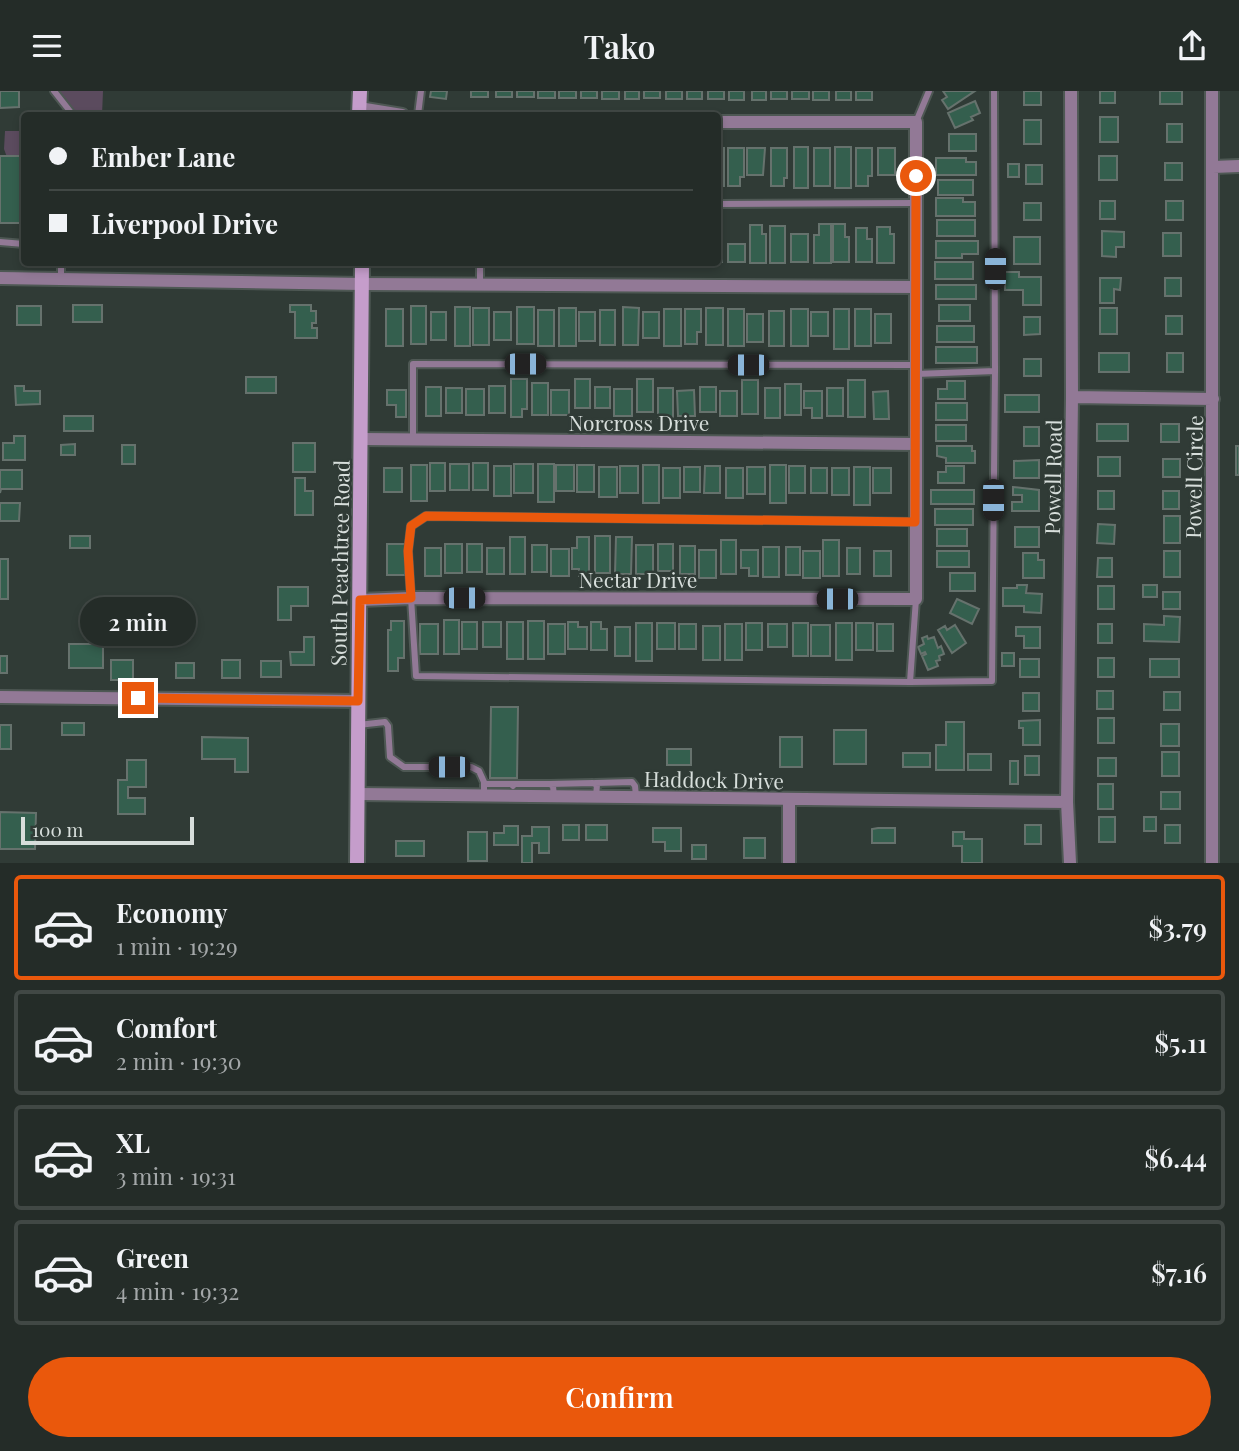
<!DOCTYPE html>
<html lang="en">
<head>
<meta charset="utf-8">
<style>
  body { margin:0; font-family:"Playfair Display",serif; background:#303834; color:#f1f3f6; height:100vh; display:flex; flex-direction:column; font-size:26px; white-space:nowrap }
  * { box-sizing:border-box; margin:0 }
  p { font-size:23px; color:#a3a7a8 }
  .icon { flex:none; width:38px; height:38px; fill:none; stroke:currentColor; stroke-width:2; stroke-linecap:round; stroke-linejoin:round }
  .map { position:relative; height:772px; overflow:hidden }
  .details { display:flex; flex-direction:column; background:#242c28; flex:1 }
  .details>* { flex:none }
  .top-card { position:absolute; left:21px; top:21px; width:700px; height:154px; border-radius:7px; box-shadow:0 4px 10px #0003,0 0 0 2px #414845; display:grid; align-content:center; height:154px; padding:0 28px; background:#242c28 }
  .scale { position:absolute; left:21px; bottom:18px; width:173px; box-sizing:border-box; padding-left:7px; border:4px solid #d7dedb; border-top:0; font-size:19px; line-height:24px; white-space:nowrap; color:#d7dedb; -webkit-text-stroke:5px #303b36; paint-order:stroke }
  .end { position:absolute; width:32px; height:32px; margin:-16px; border:9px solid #ea580c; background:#fff; box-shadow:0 0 0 4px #fff }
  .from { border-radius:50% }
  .bubble { position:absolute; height:49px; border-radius:24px; background:#242c28; box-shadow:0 4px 10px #0003,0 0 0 2px #414845; font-size:23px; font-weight:600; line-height:49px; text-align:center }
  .car { position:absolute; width:21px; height:42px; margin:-21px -10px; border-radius:9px; box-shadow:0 0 5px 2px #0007; background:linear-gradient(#222 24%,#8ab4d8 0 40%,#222 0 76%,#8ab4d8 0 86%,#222 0) }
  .top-card b { display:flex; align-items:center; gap:24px; height:66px; font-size:26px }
  .top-card b+b { border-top:2px solid #414845 }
  .top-card i { width:18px; height:18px; background:#f1f3f6 }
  ul { padding:12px 0 0; list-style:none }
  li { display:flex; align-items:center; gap:21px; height:105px; margin:0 14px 10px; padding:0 14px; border:4px solid #414845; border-radius:7px }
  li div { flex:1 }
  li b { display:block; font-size:26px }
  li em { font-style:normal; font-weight:600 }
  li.on { border-color:#ea580c }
  li>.icon { width:63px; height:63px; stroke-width:1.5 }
  .button { display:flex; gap:14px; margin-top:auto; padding:14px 28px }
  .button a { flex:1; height:80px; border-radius:42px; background:#ea580c; color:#fff; font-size:28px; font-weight:600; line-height:80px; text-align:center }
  header { display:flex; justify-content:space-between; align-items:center; height:91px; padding:0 28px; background:#242c28; font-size:32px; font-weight:600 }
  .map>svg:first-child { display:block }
</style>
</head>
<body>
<header><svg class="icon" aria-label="menu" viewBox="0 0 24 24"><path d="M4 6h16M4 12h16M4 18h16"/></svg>Tako<svg class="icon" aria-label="share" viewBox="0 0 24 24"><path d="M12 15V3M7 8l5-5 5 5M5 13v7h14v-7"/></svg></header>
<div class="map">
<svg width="1239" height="772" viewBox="0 0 1239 772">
  <rect width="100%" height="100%" fill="#303b36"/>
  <path fill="#5b4b5e" d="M51,0h52l-1,24h-32z
    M5,40h19v41l-12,-1 -8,-22z"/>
  <path fill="#345f4e" stroke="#66726d" stroke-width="2" d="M0,0h19v16l-19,1z
    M431,0h16l-1,8 -16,-2z
    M471,0h17v6h-17z
    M496,0h16v6h-16z
    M517,0h17v6h-17z
    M538,0h17v7h-17z
    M559,0h17v7h-17z
    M581,0h16v7h-16z
    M602,0h17v8h-17z
    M625,0h14v8h-14z
    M644,0h16v7h-16z
    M666,0h16v8h-16z
    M687,0h15v8h-15z
    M708,0h16v8h-16z
    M729,0h15v9h-15z
    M752,0h14v9h-14z
    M771,0h16v8h-16z
    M792,0h17v8h-17z
    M813,0h16v9h-16z
    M836,0h15v9h-15z
    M856,0h16v9h-16z
    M943,0h32l-27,18 -6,-9 5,-3z
    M1024,0h17v14h-17z
    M1100,0h15v12h-15z
    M1160,0h22v13h-22z
    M975,10l5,12 -9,4 2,3 -18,8 -7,-15z
    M1100,26h18v25h-18z
    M1024,29h17v24h-17z
    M1167,33h15v18h-15z
    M949,43h27v17h-27z
    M794,56h14v41h-14z
    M835,56h16v41h-16z
    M718,57h6v38h-6z
    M728,57h16v29h-4v9h-12z
    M747,57h18l-2,27h-16z
    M771,57h16v30h-3v8h-13z
    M814,57h16v38h-16z
    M856,57h16v28h-4v10h-12z
    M878,57h17v27h-17z
    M0,65h24v67h-24z
    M1099,65h18v24h-18z
    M936,67h30v4h10v13h-40z
    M1165,72h17v17h-17z
    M1008,73h11v13h-11z
    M1026,74h16v19h-16z
    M938,89h35v15h-35z
    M936,107h27v4h12v14h-39z
    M1100,110h15v18h-15z
    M1166,110h17v19h-17z
    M1024,112h17v17h-17z
    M937,129h38v16h-38z
    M819,133h12v39h-17v-28h5z
    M833,133h12v13h4v25h-16z
    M750,134h12v9h4v29h-16z
    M770,135h15v37h-15z
    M877,136h13v7h4v29h-17z
    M856,137h11v11h5v23h-16z
    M1102,140l22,1v15h-8v10l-14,-1z
    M1163,142h18v23h-18z
    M791,143h17v28h-17z
    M718,145h4v26h-4z
    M1014,146h26v27h-26z
    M936,150h42v13h-16v4h-26z
    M728,153h17v18h-17z
    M935,171h38v17h-38z
    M1005,181h14v5h22v28h-18v-15h-18z
    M1100,187h21l-1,12 -6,-1v14h-14z
    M1165,187h16v18h-16z
    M936,194h40v14h-40z
    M73,214h29v17h-29z
    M290,214h21v6h5v12h-4v5h5v10h-22v-26h-5z
    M939,214h31v16h-31z
    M17,215h24v19h-24z
    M411,215h15v38h-15z
    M455,216h15v39h-15z
    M517,216h17v37h-17z
    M623,216l16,1 -1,37h-15z
    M473,217h16v37h-16z
    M559,217h17v38h-17z
    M706,217h17v37h-17z
    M1100,217h17v26h-17z
    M386,218h17v37h-17z
    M664,218h17v37h-17z
    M685,218h16v23h-4v12h-12z
    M728,218h16v37h-16z
    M791,218h17v37h-17z
    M834,218h15v40h-15z
    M855,218h16v37h-16z
    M538,219h16v36h-16z
    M600,219h15v35h-15z
    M769,220h15v35h-15z
    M431,221h15v28h-15z
    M494,221h17v28h-17z
    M579,221h16v29h-16z
    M643,221h16v26h-16z
    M811,221h17v24h-17z
    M747,223h16v28h-16z
    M875,223h16v29h-16z
    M1166,225h16v18h-16z
    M1024,226h16v17l-16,1z
    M937,235h37v16h-37z
    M936,256h41v16h-41z
    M1099,262h30v19h-30z
    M1167,262h16v19h-16z
    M1024,268h17v17h-17z
    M246,286h30v16h-30z
    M511,288h16v30h-5v8h-11z
    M575,288h15v29h-15z
    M637,288h16v33h-16z
    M742,289h16v34h-16z
    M848,289h17v37h-17z
    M947,290h18v18h-27v-10h9z
    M532,292h16v32h-16z
    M785,293h16v31h-16z
    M15,295h9v5h16v13l-24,1z
    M489,295h16v27h-16z
    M426,296h15v29h-15z
    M595,296h15v21h-15z
    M700,296h16v25h-16z
    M446,297h16v25h-16z
    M658,297h15v30h-15z
    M765,297h15v30h-15z
    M827,297h16v28h-16z
    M466,298h18v26h-18z
    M614,298h18v27h-18z
    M387,299h19v27h-10v-12h-9z
    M551,299h18v25h-18z
    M694,299l1,26h-17l-1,-25z
    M720,300h17v25h-17z
    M804,300h18v27h-10v-10h-8z
    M888,300l1,28h-15l-1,-27z
    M1005,304h34v17h-34z
    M936,312h31v17h-31z
    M64,325h29v15h-29z
    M1097,333h31v17h-31z
    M1161,333h18v18h-18z
    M936,334h30v16h-30z
    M1024,336h15v19h-15z
    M14,345h11v24h-22v-17h11z
    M293,352h22v29h-22z
    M75,353v11h-14v-10z
    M122,354h13v19h-13z
    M937,355h35v5h3v12h-29v-5l-9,-2z
    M1236,355h3v29h-3z
    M1098,366h22v19h-22z
    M1163,368h17v18h-17z
    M1039,369v18h-25v-17z
    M430,372h15v28h-15z
    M473,372h15v27h-15z
    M450,373h19v26h-19z
    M514,373h19v29h-19z
    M538,373h16v38h-16z
    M411,374h16v36h-16z
    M556,374h18v26h-18z
    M577,374h17v27h-17z
    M643,374h16v38h-16z
    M770,374h16v38h-16z
    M494,375h17v30h-17z
    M620,375h18v27h-18z
    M705,375h15v27h-16z
    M789,375h16v27h-16z
    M946,375h18v17h-26v-11h8z
    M599,376h18v30h-18z
    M684,376h16v25h-16z
    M747,376h18v27h-18z
    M854,376h16v38h-16z
    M384,377h18v24h-18z
    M663,377h17v30h-17z
    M726,377h17v30h-17z
    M811,377h16v25h-16z
    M832,377h17v27h-17z
    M873,377h18v25h-18z
    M0,379h22v19h-21l-1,4z
    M295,387h10v13h8v24h-18z
    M1013,396l26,3v21h-27v-9h10v-7h-9z
    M931,399h43v14h-43z
    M1098,400h16v18h-16z
    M1163,400h16v18h-16z
    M0,412h20l-1,18h-19z
    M935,418h38v16h-38z
    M1164,425h16v27h-16z
    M1098,433l17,1 -1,19 -17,-1z
    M1015,436h24v20h-24z
    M937,438h30v17h-30z
    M70,445h20v12h-20z
    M595,445h15v37h-15z
    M510,446h15v37h-15z
    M577,446h12v39h-10v-7h-7v-21h5z
    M616,446h16l-1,37h-16z
    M721,449h15v34h-15z
    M823,449h16v36h-16z
    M387,453h18v31h-18z
    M445,453h17v29h-17z
    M467,453h15v28h-15z
    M658,453h15v27h-15z
    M532,454h15v27h-15z
    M636,454h17v29h-17z
    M680,455h15v28h-15z
    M763,456h16v30h-16z
    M786,456h14v28h-14z
    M425,457h16v28h-16z
    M487,457h17v26h-17z
    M847,457h13v26h-13z
    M551,458h18v27h-18z
    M699,459h17v28h-17z
    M741,459h17v26h-9v-8h-8z
    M803,460h17v27h-17z
    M874,460h17v25h-17z
    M937,460h32v16h-32z
    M1164,460h16v26h-16z
    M1023,462h15v7h6v18h-21z
    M1098,467h14v19h-15z
    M0,468h8v40h-8z
    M950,482h25v18h-25z
    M1017,494h10l-1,8 16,1 -1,19 -17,-1v-6h-21v-18h14z
    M1143,494h14v12h-14z
    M1098,495h16v23h-16z
    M278,496h30v19h-17v14h-13z
    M1163,501h17v17h-17z
    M957,508l22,10 -7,15 -22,-11z
    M1164,525l16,1 -1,25 -35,-1v-17l20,1z
    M444,529h15v34h-15z
    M391,530h13v37h-6v13h-10v-41h3z
    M528,530h16v38h-16z
    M462,531h15v27h-15z
    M483,531h18v25h-18z
    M507,531h16v37h-16z
    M568,531h10v5h9v22h-19z
    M591,531h10v7h6v21h-16z
    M636,532h16v38h-16z
    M657,532h18v26h-18z
    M746,532h16v27h-16z
    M793,532h15v33h-15z
    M836,532h16v37h-16z
    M856,532h17v27h-17z
    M420,533h18v30h-18z
    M548,533h17v30h-17z
    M679,533h17v25h-17z
    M725,533h17v36h-17z
    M768,533h19v23h-19z
    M877,533h16v27h-16z
    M1098,533h14v19h-14z
    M811,534h19v31h-19z
    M955,534l11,18 -14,10 -14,-23 7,-4 2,4z
    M703,535h17v34h-17z
    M615,536h15v29h-15z
    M1016,536h24v21h-16v-12h-8z
    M927,545l1,3 6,-2 4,11 3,-2 3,8 -5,2 1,4 -4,1 2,5 -10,4 -6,-14 4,-2 -1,-2 -4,2 -3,-7 6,-3 -2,-6z
    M304,546h10v28h-23l-1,-13h14z
    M69,553h34v24h-34z
    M1002,562h12v13h-12z
    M0,565h7v17h-7z
    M1098,567h16v19h-16z
    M1020,568h19v18h-19z
    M1150,568h29v18h-29z
    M111,569h22v20h-22z
    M222,569h18v18h-18z
    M261,570h20v16h-20z
    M176,572h18v15h-18z
    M1097,600h16v18h-16z
    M1164,601h16v18h-16z
    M1023,602h16v18h-16z
    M491,616h27l-1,71h-27z
    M1098,627h16v25h-16z
    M1040,629v25h-17v-17h-4v-7z
    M946,631h18v48h-28v-25h10z
    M62,632h22v12h-22z
    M1161,633h18v22h-18z
    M0,634h11v24h-11z
    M834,639h32v34h-32z
    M202,646l46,1v34h-13v-13h-33z
    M780,646h22v30h-22z
    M667,658h24v16h-24z
    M1162,661h17v24h-17z
    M903,662h27v14h-27z
    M968,663h23v16h-23z
    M1025,665h14v19h-14z
    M1098,667h18v18h-18z
    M127,669h19v27h-18v11h17v16h-27v-34h9z
    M1010,670h8v23h-8z
    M1098,693h15v25h-15z
    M1161,701h19v17h-19z
    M0,721l36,1 -1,36h-35z
    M1099,726h16v25h-16z
    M1144,726h12v14h-12z
    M563,734h16v15h-16z
    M586,734h21v15h-21z
    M1025,734h16v19h-16z
    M1165,734h15v18h-15z
    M504,735h14v19h-24v-12h10z
    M532,736h17v26h-10v-10h-7v20h-10v-27h10z
    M653,737h28v23h-16v-9h-12z
    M878,737h17v15h-23v-14z
    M468,741h19v29h-19z
    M953,741h11v7h18v24h-20v-17h-9z
    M744,747h21v20h-21z
    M396,750h28v15h-28z
    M692,754h14v14h-14z"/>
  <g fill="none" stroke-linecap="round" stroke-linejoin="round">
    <defs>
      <path id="lane" d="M54,0l19,24
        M994,0l1,280
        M418,24l3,-24
        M916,31l13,-31
        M718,113l197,-1
        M0,151l24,2
        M61,172v16
        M480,193v-21
        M413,349v-76l503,1
        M915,431l-489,-6 -15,10 -3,25 8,125 494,6 6,-83
        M910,591l82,-1 3,-310 -79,3
        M358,634l27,-3 3,4 2,31 14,10h67l8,4 5,11v13
        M595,692l37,-1 3,4 1,10
        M484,693h27l2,2
        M511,693h39l3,2 1,10
        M550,693l43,-1 4,2 -1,11"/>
      <path id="street" d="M359,17l43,7
        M1213,76l26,-1
        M0,187l362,6 554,3
        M1072,306l141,2
        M361,348l555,5
        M360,509l51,-2 505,1v-477h-198
        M0,606l358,4
        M359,703l708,8
        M789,708v64
        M1070,772l-3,-61 5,-405 -1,-306
        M1212,772v-772"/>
      <path id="secondary" d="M359,24l1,-24
        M357,772l5,-600"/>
    </defs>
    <use href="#lane" stroke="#4e5854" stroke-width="10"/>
    <use href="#street" stroke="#4e5854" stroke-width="16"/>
    <use href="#secondary" stroke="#4e5854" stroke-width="18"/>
    <use href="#lane" stroke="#927996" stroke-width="6"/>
    <use href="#street" stroke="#927996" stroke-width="12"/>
    <use href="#secondary" stroke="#c59dcb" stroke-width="14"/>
  </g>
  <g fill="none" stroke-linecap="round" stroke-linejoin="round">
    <path stroke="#ea580c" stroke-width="9" d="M138,607l220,3 2,-101 51,-2 -3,-47 3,-25 15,-10 489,6 1,-346"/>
  </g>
  <g text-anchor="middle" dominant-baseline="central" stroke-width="5" stroke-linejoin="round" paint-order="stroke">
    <g font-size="21" fill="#d7dedb" stroke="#303b36">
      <text x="639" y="331">Norcross Drive</text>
      <text transform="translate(1052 386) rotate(-89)">Powell Road</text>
      <text transform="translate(1193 386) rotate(-89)">Powell Circle</text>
      <text transform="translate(339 472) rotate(-89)">South Peachtree Road</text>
      <text x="638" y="488">Nectar Drive</text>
      <text transform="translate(714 688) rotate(1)">Haddock Drive</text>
    </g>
  </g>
</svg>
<div class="scale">100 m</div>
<i class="end from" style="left:916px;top:85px"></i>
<i class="end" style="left:138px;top:607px"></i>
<div class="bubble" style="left:80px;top:506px;width:116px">2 min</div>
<i class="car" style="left:995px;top:178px;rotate:0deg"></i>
<i class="car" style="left:525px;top:273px;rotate:90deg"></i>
<i class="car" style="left:748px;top:274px;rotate:270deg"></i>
<i class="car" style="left:993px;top:409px;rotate:180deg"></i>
<i class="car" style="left:464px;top:507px;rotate:90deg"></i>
<i class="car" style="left:837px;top:508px;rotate:270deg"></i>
<i class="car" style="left:449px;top:676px;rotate:270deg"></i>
<div class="top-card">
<b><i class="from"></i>Ember Lane</b>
<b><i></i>Liverpool Drive</b>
</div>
</div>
<section class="details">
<ul>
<li class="on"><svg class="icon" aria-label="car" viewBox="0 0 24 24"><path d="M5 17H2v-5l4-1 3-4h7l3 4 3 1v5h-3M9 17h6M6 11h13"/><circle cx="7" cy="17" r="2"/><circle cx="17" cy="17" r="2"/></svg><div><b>Economy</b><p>1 min · 19:29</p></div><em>$3.79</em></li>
<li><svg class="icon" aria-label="car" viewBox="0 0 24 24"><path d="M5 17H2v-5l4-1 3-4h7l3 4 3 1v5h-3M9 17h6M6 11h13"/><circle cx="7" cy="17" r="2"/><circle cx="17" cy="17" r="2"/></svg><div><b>Comfort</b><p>2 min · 19:30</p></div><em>$5.11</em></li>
<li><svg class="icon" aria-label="car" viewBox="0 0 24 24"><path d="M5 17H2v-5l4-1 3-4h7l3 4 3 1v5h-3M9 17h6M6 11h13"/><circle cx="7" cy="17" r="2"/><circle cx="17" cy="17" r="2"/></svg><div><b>XL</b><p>3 min · 19:31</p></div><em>$6.44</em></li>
<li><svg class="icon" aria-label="car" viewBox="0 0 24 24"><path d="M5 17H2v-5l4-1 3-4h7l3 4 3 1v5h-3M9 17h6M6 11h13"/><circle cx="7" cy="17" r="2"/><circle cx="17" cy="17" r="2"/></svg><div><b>Green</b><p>4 min · 19:32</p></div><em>$7.16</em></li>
</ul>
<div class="button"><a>Confirm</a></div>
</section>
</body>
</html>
